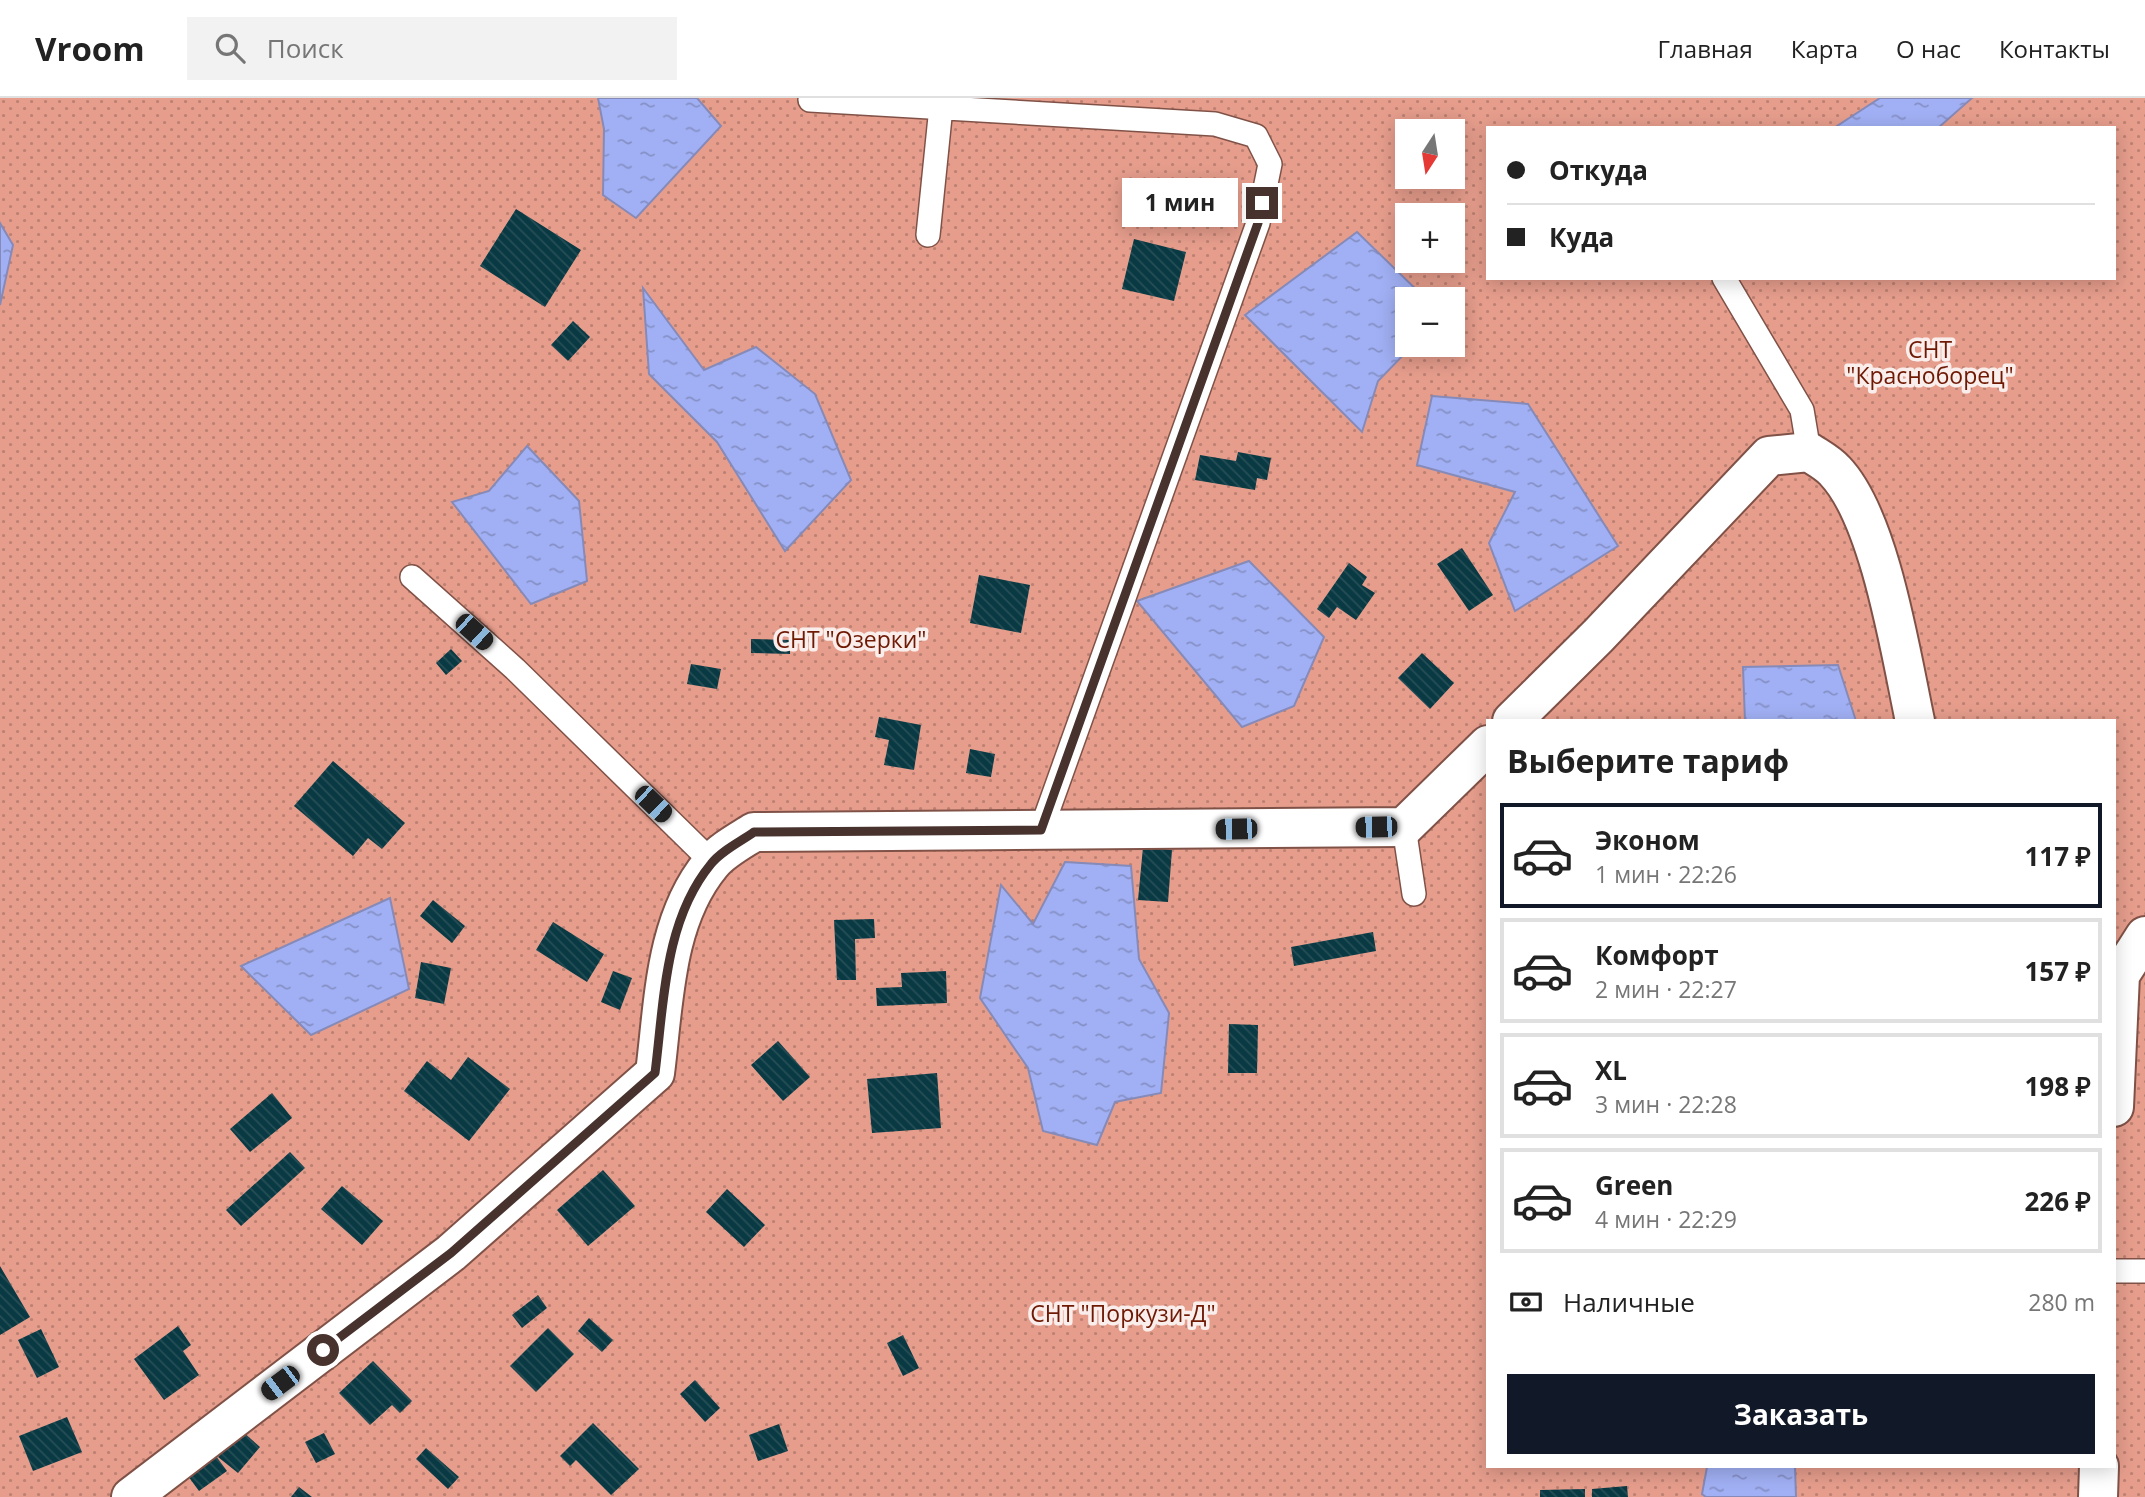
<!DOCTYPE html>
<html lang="ru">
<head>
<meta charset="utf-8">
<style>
  body { margin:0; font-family:"Open Sans",sans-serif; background:#f2f2f2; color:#222; height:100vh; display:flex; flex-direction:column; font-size:26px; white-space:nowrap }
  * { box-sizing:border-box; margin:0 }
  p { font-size:23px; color:#767676 }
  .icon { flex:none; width:38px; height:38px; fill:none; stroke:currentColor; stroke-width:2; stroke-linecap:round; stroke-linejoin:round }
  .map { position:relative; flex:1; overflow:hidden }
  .sheet { position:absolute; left:1486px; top:621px; width:630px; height:749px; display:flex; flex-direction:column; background:#fff; border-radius:0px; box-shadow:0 4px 18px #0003 }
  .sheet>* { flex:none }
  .guide { position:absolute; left:1486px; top:28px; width:630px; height:154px; border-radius:0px; box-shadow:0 4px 18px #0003; display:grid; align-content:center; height:154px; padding:0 21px; background:#fff }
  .needle { width:46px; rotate:192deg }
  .buttons { position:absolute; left:1395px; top:21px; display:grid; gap:14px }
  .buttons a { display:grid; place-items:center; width:70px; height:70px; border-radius:0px; background:#fff; box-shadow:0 4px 18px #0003; font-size:35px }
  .end { position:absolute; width:32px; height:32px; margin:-16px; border:9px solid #47322d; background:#fff; box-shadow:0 0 0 4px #fff }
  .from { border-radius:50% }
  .bubble { position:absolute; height:49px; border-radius:0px; background:#fff; box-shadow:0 4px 18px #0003; font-size:23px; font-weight:700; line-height:49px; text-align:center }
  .car { position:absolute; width:21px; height:42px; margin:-21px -10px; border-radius:9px; box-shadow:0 0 5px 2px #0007; background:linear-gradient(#222 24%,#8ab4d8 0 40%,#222 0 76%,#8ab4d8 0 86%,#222 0) }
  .guide b { display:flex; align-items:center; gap:24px; height:66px; font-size:26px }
  .guide b+b { border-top:2px solid #e0e0e0 }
  .guide i { width:18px; height:18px; background:#222 }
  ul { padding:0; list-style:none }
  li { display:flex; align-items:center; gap:21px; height:105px; margin:0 14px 10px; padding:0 7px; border:4px solid #e0e0e0; border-radius:0px }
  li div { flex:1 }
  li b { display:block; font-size:26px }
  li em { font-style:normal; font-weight:700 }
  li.on { border-color:#111827 }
  li>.icon { width:63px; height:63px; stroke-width:1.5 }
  h2 { padding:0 21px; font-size:32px; line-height:84px }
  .pay { display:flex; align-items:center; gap:18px; height:77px; padding:0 21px; font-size:26px }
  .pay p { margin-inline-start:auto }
  .primary-button { display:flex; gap:14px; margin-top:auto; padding:14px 21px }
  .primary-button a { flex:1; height:80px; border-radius:0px; background:#111827; color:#fff; font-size:28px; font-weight:700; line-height:80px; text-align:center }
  header { display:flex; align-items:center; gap:42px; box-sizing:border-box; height:98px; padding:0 35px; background:#fff; border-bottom:2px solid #e0e0e0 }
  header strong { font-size:33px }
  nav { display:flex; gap:38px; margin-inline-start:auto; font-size:24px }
  .search { width:490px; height:63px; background:#f2f2f2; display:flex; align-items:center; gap:18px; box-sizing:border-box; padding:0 24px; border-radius:0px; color:#767676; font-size:26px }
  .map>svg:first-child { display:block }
</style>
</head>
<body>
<header>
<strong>Vroom</strong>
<div class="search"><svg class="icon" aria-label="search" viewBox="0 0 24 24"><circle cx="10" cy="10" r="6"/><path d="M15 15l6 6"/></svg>Поиск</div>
<nav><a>Главная</a><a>Карта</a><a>О нас</a><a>Контакты</a></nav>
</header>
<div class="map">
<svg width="2145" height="1399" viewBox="0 0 2145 1399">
  <defs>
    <pattern id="garden-dots" width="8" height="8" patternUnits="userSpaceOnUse" patternTransform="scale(1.75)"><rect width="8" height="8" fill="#e69d8c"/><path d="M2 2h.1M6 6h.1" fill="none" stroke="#bc8173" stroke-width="1.8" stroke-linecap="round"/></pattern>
    <pattern id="water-ripples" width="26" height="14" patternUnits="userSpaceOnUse" patternTransform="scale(1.75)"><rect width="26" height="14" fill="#a1b0f4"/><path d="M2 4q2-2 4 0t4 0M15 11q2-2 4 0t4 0" fill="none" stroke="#8590c6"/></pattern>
    <pattern id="building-back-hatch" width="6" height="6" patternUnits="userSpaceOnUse" patternTransform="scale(1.75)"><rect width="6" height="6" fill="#093943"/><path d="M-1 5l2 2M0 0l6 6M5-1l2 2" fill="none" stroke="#264e56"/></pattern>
  </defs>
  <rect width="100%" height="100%" fill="#fcdbd3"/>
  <path fill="url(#garden-dots)" fill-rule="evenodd" d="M0,0h2145v1399h-2145zM1488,30h626v150h-626zM1407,33h45v46h-45zM1407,117h45v46h-45zM1407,201h45v46h-45zM1488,623h626v745h-626z"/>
  <path fill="url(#water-ripples)" stroke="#868ab8" stroke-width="2" d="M598,0h99l24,28 -85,92 -33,-23 1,-66z
    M1880,0h92l-34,30h-104z
    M0,125l13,22 -13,60z
    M1357,134l69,67h-19v46h6l-35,36 -16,51 -117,-117z
    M643,190l61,82 52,-23 59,47 36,86 -66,71 -68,-109 -68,-68z
    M1432,298l96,8 90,142 -103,65 -26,-68 26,-51 -98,-27z
    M527,348l52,55 8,80 -56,23 -79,-102 37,-11z
    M1249,463l75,76 -30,69 -52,21 -105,-126z
    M1838,567l18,56h-111l-2,-54z
    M1065,764l66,4 8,93 30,54 -8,80 -46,9 -18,43 -54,-14 -15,-63 -48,-70 21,-113 32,39z
    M390,800l19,91 -98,46 -70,-69z
    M1707,1369h88l1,30h-90l-4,-3z"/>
  <path fill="url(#building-back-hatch)" d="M516,111l65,41 -36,57 -65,-41z
    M1134,141l52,13 -12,49 -52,-12z
    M573,223l17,16 -22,24 -17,-16z
    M1238,354l33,6 -4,22 -10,-2 -2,12 -60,-10 5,-25 36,6z
    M1462,450l31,47 -24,16 -32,-47z
    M1349,465l18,14 -5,8 13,8 -19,27 -19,-13 -8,11 -12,-9z
    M979,477l51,10 -9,48 -51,-10z
    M751,541l39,1v14l-39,-1z
    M451,551l11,12 -16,14 -10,-12z
    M1422,555l32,30 -24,26 -32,-31z
    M691,566l30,5 -4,20 -30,-5z
    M879,619l42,8 -7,45 -30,-5 5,-25 -14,-3z
    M970,651l25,5 -4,23 -25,-4z
    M333,663l72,62 -23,26 -14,-11 -15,18 -59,-50z
    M1143,749l29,3 -4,52 -30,-2z
    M433,802l32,26 -13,17 -32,-27z
    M874,821l1,19 -20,1 1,41h-19l-3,-60z
    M553,824l51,32 -17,28 -51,-32z
    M1373,834l3,19 -82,15 -3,-19z
    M421,864l30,6 -7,36 -29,-6z
    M613,873l19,7 -12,32 -19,-8z
    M946,873l1,32 -70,3 -1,-18 26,-1 -1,-14z
    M1229,926l29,1 -1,48h-29z
    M778,943l32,36 -27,24 -32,-36z
    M468,959l42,32 -41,52 -65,-50 23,-30 24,19z
    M937,975l4,55 -69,5 -5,-54z
    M272,995l20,25 -42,34 -20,-23z
    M290,1054l15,16 -64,58 -15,-16z
    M603,1072l32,36 -47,40 -31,-36z
    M342,1088l41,35 -21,24 -41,-36z
    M727,1091l38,36 -21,22 -38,-35z
    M0,1168l30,51 -30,18z
    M538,1197l9,13 -25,20 -10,-13z
    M589,1220l24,22 -11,12 -24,-21z
    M178,1228l13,19 -8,6 16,24 -35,25 -30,-41z
    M548,1230l26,26 -38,38 -26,-26z
    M41,1231l18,38 -22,11 -19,-38z
    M903,1237l16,33 -16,8 -16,-33z
    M373,1263l39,40 -12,12 -8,-8 -22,20 -31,-32z
    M695,1282l25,28 -15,14 -25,-28z
    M67,1319l15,35 -49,19 -14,-35z
    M593,1325l46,46 -28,26 -35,-35 -6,6 -10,-10z
    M779,1326l9,27 -30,10 -9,-26z
    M241,1332l19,17 -22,26 -20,-16z
    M324,1335l11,21 -19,9 -11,-21z
    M426,1350l33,29 -11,12 -32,-30z
    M216,1358l11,15 -28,20 -11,-15z
    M1627,1388l1,11h-36v-8z
    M299,1389l13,10h-21z
    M1585,1391v8h-45v-7z"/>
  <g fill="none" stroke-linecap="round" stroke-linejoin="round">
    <defs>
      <path id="lane" d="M810,2l405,24 41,12 14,28 -12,59 -217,607
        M928,137l13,-128
        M1724,180l78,132 7,42
        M412,479l103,92 197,193
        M1404,729l10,67
        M2114,1173h31"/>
      <path id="street" d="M1512,623l86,-85 171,-180 40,-4c9,6 19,11 26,19 45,47 66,184 80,250
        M2114,1009l6,-132 25,-39
        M131,1399l320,-244 204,-180c9,-70 9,-152 56,-209 10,-13 29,-23 43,-32l650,-5 84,-82
        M2098,1399l1,-31"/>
    </defs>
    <use href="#lane" stroke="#805247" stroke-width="26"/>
    <use href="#street" stroke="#805247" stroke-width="42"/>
    <use href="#lane" stroke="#fff" stroke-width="23"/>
    <use href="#street" stroke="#fff" stroke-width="38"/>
  </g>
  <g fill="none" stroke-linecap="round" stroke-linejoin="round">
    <path stroke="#47322d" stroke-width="9" d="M323,1252l128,-97 204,-180c9,-70 9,-152 56,-209 10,-13 29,-22 43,-32l287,-2 217,-607 4,-20"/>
  </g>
  <g text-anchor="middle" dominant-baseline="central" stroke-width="7" stroke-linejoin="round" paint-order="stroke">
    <g font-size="23" fill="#6f1904" stroke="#f9eeeb">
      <text x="1930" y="251">СНТ<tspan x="1930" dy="26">"Красноборец"</tspan></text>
      <text x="851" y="541">СНТ "Озерки"</text>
      <text x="1123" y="1215">СНТ "Поркузи-Д"</text>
    </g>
  </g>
</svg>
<div class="buttons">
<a><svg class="needle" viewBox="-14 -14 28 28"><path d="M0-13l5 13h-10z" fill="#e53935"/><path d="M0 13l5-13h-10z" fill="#767676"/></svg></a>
<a>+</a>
<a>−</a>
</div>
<i class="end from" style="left:323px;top:1252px"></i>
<i class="end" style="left:1262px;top:105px"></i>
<div class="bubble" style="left:1122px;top:80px;width:116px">1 мин</div>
<i class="car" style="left:474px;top:534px;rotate:132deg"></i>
<i class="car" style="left:653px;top:706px;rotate:134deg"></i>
<i class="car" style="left:1376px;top:729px;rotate:269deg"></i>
<i class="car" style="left:1236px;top:731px;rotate:269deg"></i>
<i class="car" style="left:280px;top:1285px;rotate:233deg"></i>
<div class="guide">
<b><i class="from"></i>Откуда</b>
<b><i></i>Куда</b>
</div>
<section class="sheet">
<h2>Выберите тариф</h2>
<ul>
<li class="on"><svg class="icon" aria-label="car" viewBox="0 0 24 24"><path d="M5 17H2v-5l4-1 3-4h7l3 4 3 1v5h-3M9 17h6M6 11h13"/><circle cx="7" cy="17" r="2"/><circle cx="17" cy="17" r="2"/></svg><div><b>Эконом</b><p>1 мин · 22:26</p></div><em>117 ₽</em></li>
<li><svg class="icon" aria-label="car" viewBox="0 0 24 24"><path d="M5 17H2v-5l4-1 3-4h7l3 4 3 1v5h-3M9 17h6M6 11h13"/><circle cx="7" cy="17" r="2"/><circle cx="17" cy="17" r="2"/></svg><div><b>Комфорт</b><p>2 мин · 22:27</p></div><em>157 ₽</em></li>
<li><svg class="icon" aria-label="car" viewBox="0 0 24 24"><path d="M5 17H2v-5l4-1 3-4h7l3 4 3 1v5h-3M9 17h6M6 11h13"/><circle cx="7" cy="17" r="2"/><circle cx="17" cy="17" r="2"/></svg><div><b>XL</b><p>3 мин · 22:28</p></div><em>198 ₽</em></li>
<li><svg class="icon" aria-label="car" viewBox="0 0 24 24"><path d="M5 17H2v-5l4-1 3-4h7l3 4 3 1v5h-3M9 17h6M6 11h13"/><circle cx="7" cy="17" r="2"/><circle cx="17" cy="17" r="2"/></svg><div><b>Green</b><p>4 мин · 22:29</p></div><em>226 ₽</em></li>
</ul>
<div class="pay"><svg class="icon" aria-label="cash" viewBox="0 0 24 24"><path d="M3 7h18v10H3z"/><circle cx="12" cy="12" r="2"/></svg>Наличные<p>280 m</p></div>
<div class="primary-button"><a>Заказать</a></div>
</section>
</div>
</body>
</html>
